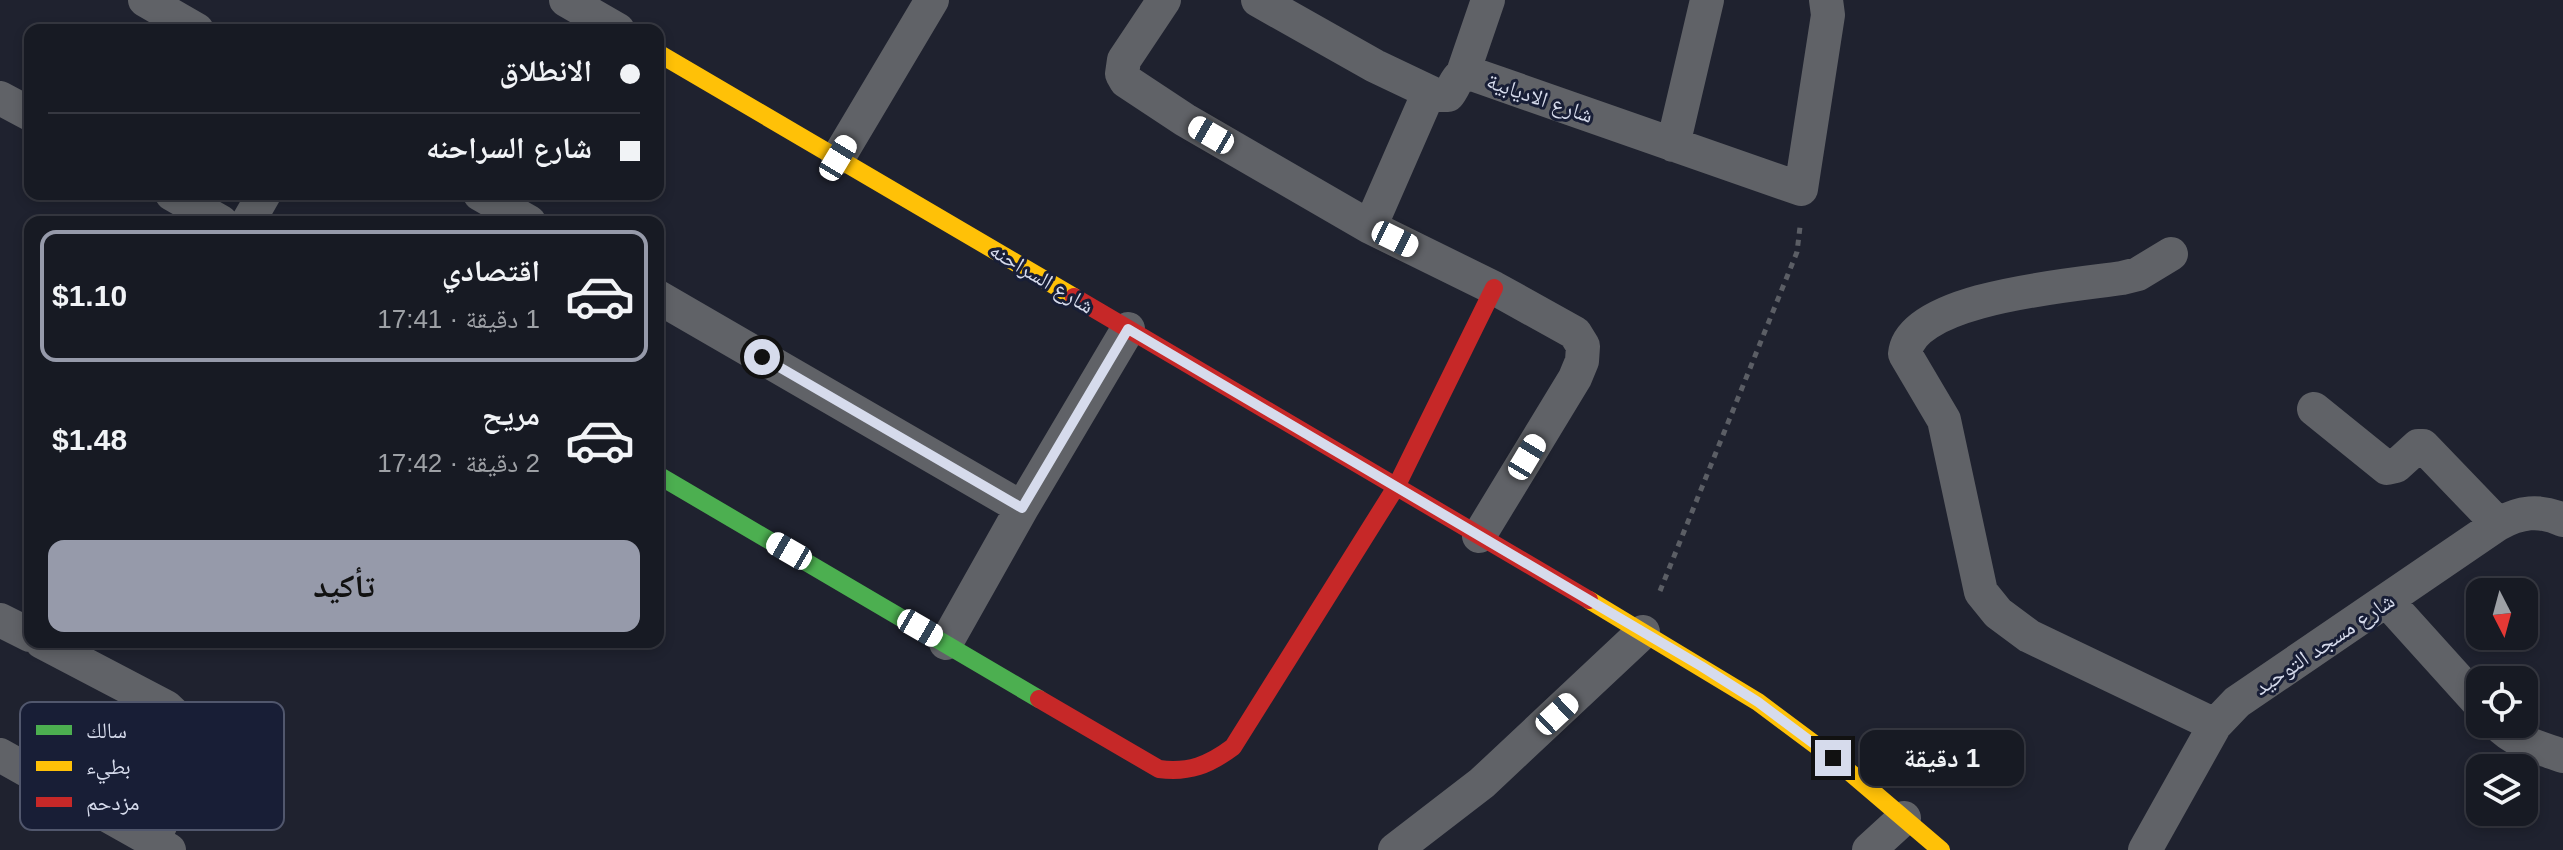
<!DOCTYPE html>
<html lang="ar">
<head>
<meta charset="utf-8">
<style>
  body { margin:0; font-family:Helvetica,"Noto Naskh Arabic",sans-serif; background:#242730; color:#f1f3f6; direction:rtl; height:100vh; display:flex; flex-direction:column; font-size:30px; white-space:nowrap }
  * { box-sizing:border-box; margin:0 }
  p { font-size:26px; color:#9ea1a6 }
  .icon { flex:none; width:44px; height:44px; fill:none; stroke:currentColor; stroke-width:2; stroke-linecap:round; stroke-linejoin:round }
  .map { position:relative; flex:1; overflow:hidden; direction:ltr }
  .side { position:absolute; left:24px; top:216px; width:640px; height:432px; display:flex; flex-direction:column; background:#171a23; border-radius:16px; box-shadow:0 4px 12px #0003,0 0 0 2px #363841; direction:rtl }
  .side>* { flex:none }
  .hud { position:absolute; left:24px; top:24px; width:640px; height:176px; border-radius:16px; box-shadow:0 4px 12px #0003,0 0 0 2px #363841; direction:rtl; display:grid; align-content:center; height:176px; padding:0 24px; background:#171a23 }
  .needle { width:52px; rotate:174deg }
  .tools { position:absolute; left:2466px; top:578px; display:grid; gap:16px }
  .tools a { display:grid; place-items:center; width:72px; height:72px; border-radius:16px; background:#171a23; box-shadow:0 4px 12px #0003,0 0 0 2px #363841; font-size:40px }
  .end { position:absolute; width:36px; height:36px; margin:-18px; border:10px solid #d6dbec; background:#111; box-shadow:0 0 0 4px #111 }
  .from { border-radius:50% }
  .bubble { position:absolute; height:56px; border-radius:16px; background:#171a23; box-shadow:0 4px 12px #0003,0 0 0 2px #363841; font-size:26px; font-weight:700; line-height:56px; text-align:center; direction:rtl }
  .car { position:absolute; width:24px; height:48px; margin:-24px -12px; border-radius:10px; box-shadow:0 0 6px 2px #0007; background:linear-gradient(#fff 24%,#345 0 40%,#fff 0 76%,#345 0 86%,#fff 0) }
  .hud b { display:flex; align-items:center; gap:28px; height:76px; font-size:30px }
  .hud b+b { border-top:2px solid #363841 }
  .hud i { width:20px; height:20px; background:#f1f3f6 }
  ul { padding:14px 0 0; list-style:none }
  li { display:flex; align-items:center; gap:24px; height:132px; margin:0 16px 12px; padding:0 8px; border:4px solid transparent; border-radius:16px }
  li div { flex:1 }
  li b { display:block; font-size:30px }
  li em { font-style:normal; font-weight:700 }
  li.on { border-color:#969aaa }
  li>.icon { width:72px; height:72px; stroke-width:1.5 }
  .action { display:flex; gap:16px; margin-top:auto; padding:16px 24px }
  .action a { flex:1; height:92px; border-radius:16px; background:#969aaa; color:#111; font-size:32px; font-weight:700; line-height:92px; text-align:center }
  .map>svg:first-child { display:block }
</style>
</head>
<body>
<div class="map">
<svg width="2563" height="850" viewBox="0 0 2563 850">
  <rect width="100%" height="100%" fill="#1f222f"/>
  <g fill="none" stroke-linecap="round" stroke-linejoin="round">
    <path stroke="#5b5e65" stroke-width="5" stroke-dasharray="6 6" stroke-linecap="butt" d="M1660,591l137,-339 3,-25"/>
    <path stroke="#606267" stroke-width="34" d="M145,0l52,30
      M566,0l52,30
      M1164,0l-40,60 -2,14 4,7 59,39 185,107 124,61 81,45 8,13 -1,15 -7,17 -96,158
      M1258,0l117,66 61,29h12c8,-9 8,-24 24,-21l329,115 27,-174 -2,-15
      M1463,73l25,-73
      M0,98l30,16
      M1673,145l34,-145
      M838,158l94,-158
      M172,194l49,28
      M480,194l49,28
      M248,222l16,-28
      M1370,227l59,-135
      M2171,254l-33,20 -16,4c-46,7 -212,19 -217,76l39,66 37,172 17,21 31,23 186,89
      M658,297l364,211
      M2314,409l73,59 9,-2 22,-20h5l75,78
      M2387,601l93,103
      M0,620l30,15
      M42,642l124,65 17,16 7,20 -3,24 -34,74
      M946,643l76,-135 106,-179
      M2498,724c16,18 43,24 65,32
      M0,755l169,95
      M1395,850l87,-67 161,-151
      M1869,850l35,-32
      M2145,850l70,-125 22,-23 261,-178c22,-12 41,-15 65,-4"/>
    <path stroke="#4caf50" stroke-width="18" d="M658,475l381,224"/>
    <path stroke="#ffc107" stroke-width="18" d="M658,53l416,244
      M1589,600l169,102 75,56 108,92"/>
    <path stroke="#c62828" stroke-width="18" d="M1074,297l515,303
      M1039,699l120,70c30,4 50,-4 74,-22l163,-260 98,-199"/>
  </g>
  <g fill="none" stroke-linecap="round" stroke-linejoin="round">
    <path stroke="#d6dbec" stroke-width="10" d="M762,357l260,151 106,-179 573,337 57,36 75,56"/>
  </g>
  <g text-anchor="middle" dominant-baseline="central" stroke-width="6" stroke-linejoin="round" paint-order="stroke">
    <g font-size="22" fill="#d6dbec" stroke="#181e36">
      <text transform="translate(1540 98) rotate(19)">شارع الاديابية</text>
      <text transform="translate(1042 278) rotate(31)">شارع السراحنه</text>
      <text transform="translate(2324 644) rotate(-34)">شارع مسجد التوحيد</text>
    </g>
  </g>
  <rect x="20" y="702" width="264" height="128" rx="12" fill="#181e36" stroke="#51576d" stroke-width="2"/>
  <rect x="36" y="725" width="36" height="10" fill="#4caf50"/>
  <rect x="36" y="761" width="36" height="10" fill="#ffc107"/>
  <rect x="36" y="797" width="36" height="10" fill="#c62828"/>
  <g font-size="22" fill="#d6dbec">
    <text x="86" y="738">سالك</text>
    <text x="86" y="774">بطيء</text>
    <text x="86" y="810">مزدحم</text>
  </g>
</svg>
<div class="tools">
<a><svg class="needle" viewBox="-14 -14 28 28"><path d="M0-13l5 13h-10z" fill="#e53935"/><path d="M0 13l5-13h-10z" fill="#9ea1a6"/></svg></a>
<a><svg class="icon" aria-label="locate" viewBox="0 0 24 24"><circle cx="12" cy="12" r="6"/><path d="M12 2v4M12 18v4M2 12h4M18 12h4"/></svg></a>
<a><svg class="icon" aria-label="layers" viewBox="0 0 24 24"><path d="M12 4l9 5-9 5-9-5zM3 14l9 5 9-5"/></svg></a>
</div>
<i class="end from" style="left:762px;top:357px"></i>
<i class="end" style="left:1833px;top:758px"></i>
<div class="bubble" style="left:1860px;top:730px;width:164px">1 دقيقة</div>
<i class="car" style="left:1211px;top:135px;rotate:300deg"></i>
<i class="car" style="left:838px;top:158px;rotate:31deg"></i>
<i class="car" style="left:1395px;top:239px;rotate:116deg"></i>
<i class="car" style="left:1527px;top:457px;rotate:31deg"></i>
<i class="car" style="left:789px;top:551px;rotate:300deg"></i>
<i class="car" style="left:920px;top:628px;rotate:120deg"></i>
<i class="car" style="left:1557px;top:714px;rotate:47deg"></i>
<div class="hud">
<b><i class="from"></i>الانطلاق</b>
<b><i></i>شارع السراحنه</b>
</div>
<section class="side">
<ul>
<li class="on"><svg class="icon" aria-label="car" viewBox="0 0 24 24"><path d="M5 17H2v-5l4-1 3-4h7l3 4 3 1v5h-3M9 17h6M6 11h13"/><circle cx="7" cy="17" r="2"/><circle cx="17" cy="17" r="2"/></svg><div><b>اقتصادي</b><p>1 دقيقة · 17:41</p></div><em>$1.10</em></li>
<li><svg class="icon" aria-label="car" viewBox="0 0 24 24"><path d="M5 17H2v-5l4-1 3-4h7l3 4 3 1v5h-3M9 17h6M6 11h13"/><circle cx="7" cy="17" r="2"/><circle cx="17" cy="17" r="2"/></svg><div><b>مريح</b><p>2 دقيقة · 17:42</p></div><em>$1.48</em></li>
</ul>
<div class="action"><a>تأكيد</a></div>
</section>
</div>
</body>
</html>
